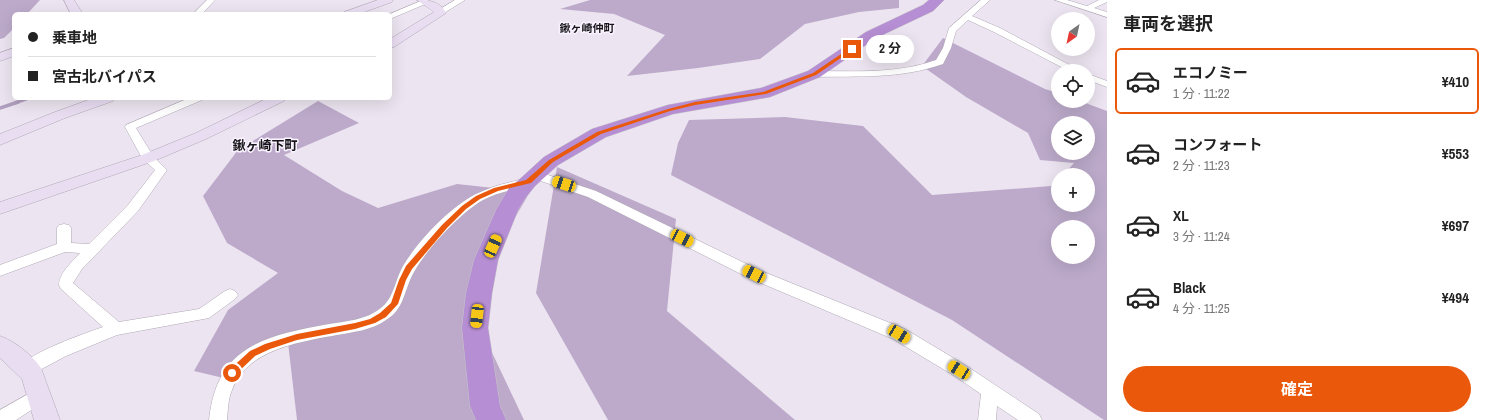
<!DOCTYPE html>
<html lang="ja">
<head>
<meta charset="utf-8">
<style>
  body { margin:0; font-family:"Archivo Narrow","Noto Sans JP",sans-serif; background:#f6f6f6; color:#222; height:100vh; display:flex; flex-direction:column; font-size:15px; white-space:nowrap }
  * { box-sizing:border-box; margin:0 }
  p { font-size:13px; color:#767676 }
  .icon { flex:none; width:22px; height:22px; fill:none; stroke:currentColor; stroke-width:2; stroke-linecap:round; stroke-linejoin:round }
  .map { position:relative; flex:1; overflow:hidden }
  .details { display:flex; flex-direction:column; background:#fff; width:380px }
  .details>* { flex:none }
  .guide { position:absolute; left:12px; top:12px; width:380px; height:88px; border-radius:6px; box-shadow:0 4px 16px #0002; display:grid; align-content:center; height:88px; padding:0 16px; background:#fff }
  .needle { width:26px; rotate:213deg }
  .fabs { position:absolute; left:1051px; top:12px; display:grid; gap:8px }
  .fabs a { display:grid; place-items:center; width:44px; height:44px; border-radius:50%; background:#fff; box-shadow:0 4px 16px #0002; font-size:20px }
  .end { position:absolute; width:18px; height:18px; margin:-9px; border:5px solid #ea580c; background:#fff; box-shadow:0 0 0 2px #fff }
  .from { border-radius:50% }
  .bubble { position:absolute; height:28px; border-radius:14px; background:#fff; box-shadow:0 4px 16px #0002; font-size:13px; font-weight:700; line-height:28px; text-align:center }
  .car { position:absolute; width:12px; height:24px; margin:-12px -6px; border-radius:5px; box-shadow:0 0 3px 1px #0007; background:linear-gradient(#f5c518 24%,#345 0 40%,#f5c518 0 76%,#345 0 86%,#f5c518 0) }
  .guide b { display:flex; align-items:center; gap:14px; height:38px; font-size:15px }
  .guide b+b { border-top:1px solid #e0e0e0 }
  .guide i { width:10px; height:10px; background:#222 }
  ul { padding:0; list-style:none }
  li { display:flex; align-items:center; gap:12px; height:66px; margin:0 8px 6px; padding:0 8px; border:2px solid transparent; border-radius:6px }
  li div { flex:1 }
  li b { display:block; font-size:15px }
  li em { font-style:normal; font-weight:700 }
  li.selected { border-color:#ea580c }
  li>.icon { width:36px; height:36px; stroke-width:1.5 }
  h2 { padding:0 16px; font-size:18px; line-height:48px }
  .action { display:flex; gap:8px; margin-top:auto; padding:8px 16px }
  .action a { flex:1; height:46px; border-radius:24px; background:#ea580c; color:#fff; font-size:16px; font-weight:700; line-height:46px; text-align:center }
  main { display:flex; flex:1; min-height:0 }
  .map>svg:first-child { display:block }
</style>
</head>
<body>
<main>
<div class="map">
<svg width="1107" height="420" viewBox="0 0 1107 420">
  <rect width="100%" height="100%" fill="#ece5f1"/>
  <path fill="#bdaacb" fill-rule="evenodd" d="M0,0h40l-13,14h-13v14l-10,10 -4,1z
    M590,0h309v8l-40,4 -54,12 -45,35 -62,9 -71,8 38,-41 -51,-21 -54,-5z
    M943,38l102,51 13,4v8h22l27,10v309h-3l-152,-100 -281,-145 7,-32 11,-23 96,-3 78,9 69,69 119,-9 7,-6v25h30v-30h-25l11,-12 -34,-3 -12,-27 -62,-36 -44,-31zM1058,123h30v30h-30zM1058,227h30v30h-30z
    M318,101l41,22 -75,32 58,36 36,17 79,-24 73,8 -31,53 -30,59 55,116h-227l-10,-86 -55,46 -38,-9 34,-61 50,-37 -51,-30 -24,-47 35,-46z
    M557,167l119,52 -9,92 128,109h-187l-72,-127z"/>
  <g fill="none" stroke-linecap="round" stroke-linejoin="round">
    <path stroke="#b09ebf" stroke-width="3" d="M15,103l14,-5"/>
    <path stroke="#b09ebf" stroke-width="3.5" d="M0,108l18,-6"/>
    <defs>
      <path id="street" d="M207,0h8l-13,14h-9z
        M423,0h4l3,2 -40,17v-5z
        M455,0h10l-21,13h-3l-4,-2z
        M981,0h9l-18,16 28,12 81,43h-12l-75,-39 -26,-12 -12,11 -5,17 -8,16c-42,15 -85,12 -129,13l-5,-3 5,-3c41,0 83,3 122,-11l7,-12 6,-20z
        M1055,0h12l20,6 12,-6h8v2l-13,6 13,4v5z
        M1088,74l19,7v6l-19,-7z
        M189,98h14l-1,2 -66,28 17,28 14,14 -29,41 -56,58 -9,14 46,39 80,-13 26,-18 5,-2 5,2 3,4 -3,4 -26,19 -92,17 -51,21 -32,17 -6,2 -6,-2 -2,-5c7,-15 66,-35 83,-41l-42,-38 -2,-4c0,-12 14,-24 21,-32l-15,-1 -65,24v-11l57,-21v-16l2,-3 5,-1 5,1 2,3v15l18,1 39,-39 27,-35 -13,-12 -17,-31 1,-2z
        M536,171l60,20 163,79 146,59 60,36 74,49 3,6h-24l-21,-14 -1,14h-18l3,-26 -28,-19 -60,-36 -144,-61 -161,-81 -56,-19 -2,-3 2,-3z
        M528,178l4,1 2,3 -2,3c-16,4 -34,7 -49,15 -23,13 -56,49 -69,72 -10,17 -9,37 -28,48 -14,10 -32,12 -49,15 -37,7 -90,14 -105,55 -4,9 -4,20 -5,30h-18c8,-75 56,-84 120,-96 18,-3 37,-4 52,-16 13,-10 14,-28 22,-42 15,-25 47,-59 73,-72 16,-8 34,-12 52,-16z
        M39,388l6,3 3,5 -3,5 -29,19h-16v-10z"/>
      <path id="secondary" d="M64,0h10l9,14h-12z
        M378,0h15l-1,2 -33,12h-17l2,-2z
        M417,0c12,0 23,1 29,13l-52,34 -4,1v-9l44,-27z
        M14,48v8l-14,5v-8z
        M94,98h21l-2,3 -48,17 -65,27v-11l55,-22z
        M268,98h18l-2,3 -78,38 -52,22 -154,53v-12l142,-47 54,-22z
        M0,336c15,5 32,19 41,32l19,52h-26l-12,-41 -22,-21z"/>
      <path id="highway" d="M929,0h15l-11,11 -57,27 -56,39 -50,20 -97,17 -67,23 -48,28 -23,21 -9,11 -8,13 -20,50 -6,33 -4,35 12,78 6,14h-30l-6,-14 -8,-78 4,-35 8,-33 22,-50 13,-22 12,-10 23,-21 48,-28 76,-24 93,-17 47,-17 58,-39 57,-27z"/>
    </defs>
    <use href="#street" stroke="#afa8b4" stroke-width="1"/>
    <use href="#secondary" stroke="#afa8b4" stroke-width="1"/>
    <use href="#highway" stroke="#c7c7c8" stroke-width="1"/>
    <use href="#street" fill="#fff" fill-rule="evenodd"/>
    <use href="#secondary" fill="#e9ddf2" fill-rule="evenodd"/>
    <use href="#highway" fill="#b68ed3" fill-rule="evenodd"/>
  </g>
  <path fill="#ea580c" d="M850,48l4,1 -38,26 -50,19 -71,11 -25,6 -69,23 -48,28 -22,21 -33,8 -18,8 -14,10 -19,19 -35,41 -6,11 -8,24 -12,13 -11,6 -20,6 -58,11 -27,9 -15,7 -20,19h-6l-1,-2 1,-3 21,-19 15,-7 32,-10 58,-11 15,-4 10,-6 11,-10 8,-23 7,-14 36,-41 20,-19 14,-10 18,-8 32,-8 23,-20 48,-28 71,-23 27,-7 68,-10 50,-19z"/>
  <g text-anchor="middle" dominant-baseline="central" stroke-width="3" stroke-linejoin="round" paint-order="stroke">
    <g font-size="11" font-weight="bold" fill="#161418" stroke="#f9f2ff">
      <text x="587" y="28">鍬ヶ崎仲町</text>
    </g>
    <g font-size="13" font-weight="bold" fill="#161418" stroke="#f9f2ff">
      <text x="265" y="145">鍬ヶ崎下町</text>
    </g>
  </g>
</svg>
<div class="fabs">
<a><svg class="needle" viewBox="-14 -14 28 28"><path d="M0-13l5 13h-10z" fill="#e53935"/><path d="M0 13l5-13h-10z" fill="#767676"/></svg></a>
<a><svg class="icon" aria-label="locate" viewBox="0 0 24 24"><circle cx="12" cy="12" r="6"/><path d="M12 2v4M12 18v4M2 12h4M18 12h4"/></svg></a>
<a><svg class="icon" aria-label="layers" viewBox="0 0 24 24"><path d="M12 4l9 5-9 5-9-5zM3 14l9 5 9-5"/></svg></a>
<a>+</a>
<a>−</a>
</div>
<i class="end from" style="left:232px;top:373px"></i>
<i class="end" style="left:852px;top:49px"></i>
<div class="bubble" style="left:866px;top:35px;width:48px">2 分</div>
<i class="car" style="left:564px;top:184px;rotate:288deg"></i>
<i class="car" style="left:682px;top:238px;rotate:116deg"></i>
<i class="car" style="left:493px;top:246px;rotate:24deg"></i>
<i class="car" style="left:754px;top:274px;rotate:297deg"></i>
<i class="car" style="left:477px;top:316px;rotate:186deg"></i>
<i class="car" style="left:899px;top:334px;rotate:121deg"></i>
<i class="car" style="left:959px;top:370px;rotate:302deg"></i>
<div class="guide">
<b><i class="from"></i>乗車地</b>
<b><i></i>宮古北バイパス</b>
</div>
</div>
<section class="details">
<h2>車両を選択</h2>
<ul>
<li class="selected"><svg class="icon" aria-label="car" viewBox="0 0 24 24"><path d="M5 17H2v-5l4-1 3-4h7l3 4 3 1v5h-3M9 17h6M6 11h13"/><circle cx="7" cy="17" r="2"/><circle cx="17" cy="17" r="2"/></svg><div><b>エコノミー</b><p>1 分 · 11:22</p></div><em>¥410</em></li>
<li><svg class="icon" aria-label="car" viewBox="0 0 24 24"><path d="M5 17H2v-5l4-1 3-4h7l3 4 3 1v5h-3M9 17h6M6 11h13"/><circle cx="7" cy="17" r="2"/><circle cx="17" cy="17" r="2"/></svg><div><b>コンフォート</b><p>2 分 · 11:23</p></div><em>¥553</em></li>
<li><svg class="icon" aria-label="car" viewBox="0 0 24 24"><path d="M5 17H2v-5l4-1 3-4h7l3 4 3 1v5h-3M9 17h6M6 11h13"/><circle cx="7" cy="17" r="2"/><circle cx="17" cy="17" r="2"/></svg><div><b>XL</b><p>3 分 · 11:24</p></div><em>¥697</em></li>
<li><svg class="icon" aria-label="car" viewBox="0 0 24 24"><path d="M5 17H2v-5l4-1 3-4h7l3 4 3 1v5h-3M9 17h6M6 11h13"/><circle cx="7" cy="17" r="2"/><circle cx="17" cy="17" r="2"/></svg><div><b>Black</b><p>4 分 · 11:25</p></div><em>¥494</em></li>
</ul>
<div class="action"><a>確定</a></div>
</section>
</main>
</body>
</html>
